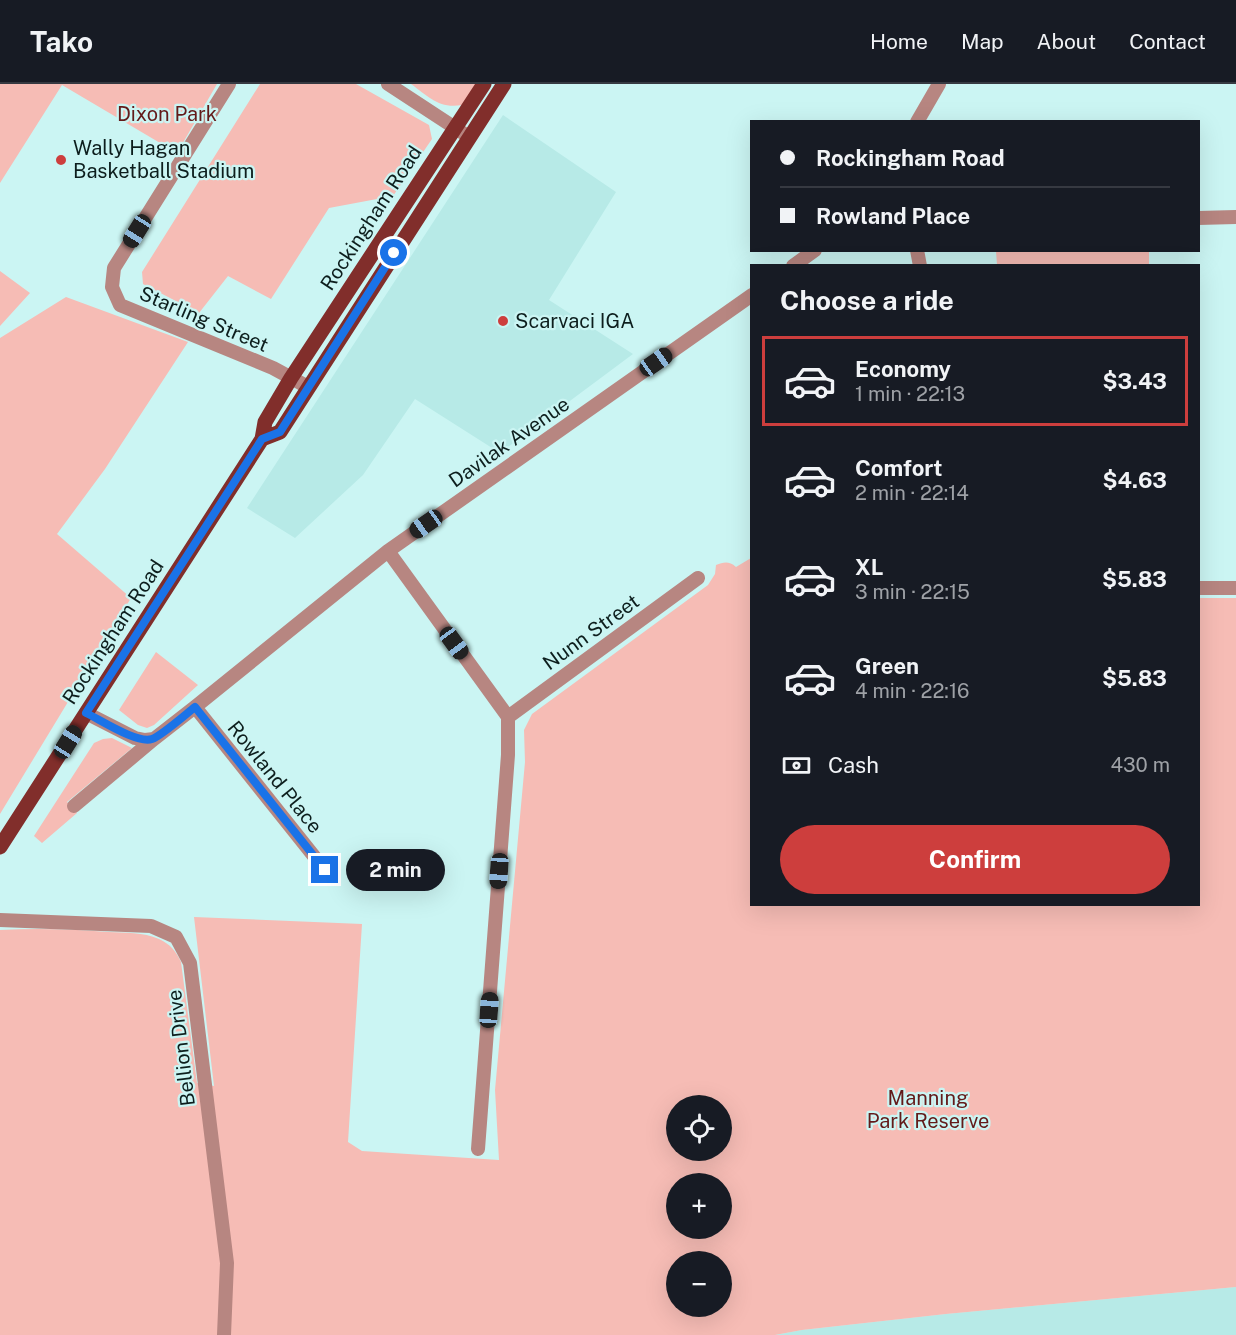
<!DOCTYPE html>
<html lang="en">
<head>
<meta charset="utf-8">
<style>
  body { margin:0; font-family:"Public Sans",sans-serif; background:#242831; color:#f1f3f6; height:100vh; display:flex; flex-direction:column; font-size:22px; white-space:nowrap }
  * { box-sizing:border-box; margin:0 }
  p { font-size:20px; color:#9ea1a6 }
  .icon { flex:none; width:33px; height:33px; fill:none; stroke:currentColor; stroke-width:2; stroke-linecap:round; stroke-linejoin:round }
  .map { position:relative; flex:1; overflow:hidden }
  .details { position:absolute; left:750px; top:180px; width:450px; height:642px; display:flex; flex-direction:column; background:#171b24; border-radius:0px; box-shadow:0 6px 24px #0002 }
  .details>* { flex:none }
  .hud { position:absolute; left:750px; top:36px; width:450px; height:132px; border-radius:0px; box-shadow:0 6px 24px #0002; display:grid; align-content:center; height:132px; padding:0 30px; background:#171b24 }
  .controls { position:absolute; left:666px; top:1011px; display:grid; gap:12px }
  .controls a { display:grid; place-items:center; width:66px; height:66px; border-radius:50%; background:#171b24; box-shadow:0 6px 24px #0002; font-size:30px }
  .end { position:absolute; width:27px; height:27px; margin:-14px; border:8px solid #1a73e8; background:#fff; box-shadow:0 0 0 3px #fff }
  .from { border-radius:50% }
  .bubble { position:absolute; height:42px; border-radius:21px; background:#171b24; box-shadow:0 6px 24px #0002; font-size:20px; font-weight:700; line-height:42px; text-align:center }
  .car { position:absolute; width:18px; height:36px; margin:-18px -9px; border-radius:8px; box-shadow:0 0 4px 2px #0007; background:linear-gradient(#222 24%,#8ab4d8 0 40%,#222 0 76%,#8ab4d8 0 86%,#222 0) }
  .hud b { display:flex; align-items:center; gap:21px; height:57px; font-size:22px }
  .hud b+b { border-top:2px solid #363941 }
  .hud i { width:15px; height:15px; background:#f1f3f6 }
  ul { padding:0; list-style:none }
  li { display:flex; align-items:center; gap:18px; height:90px; margin:0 12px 9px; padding:0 18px; border:3px solid transparent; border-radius:0px }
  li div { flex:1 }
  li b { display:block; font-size:22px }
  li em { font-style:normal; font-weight:700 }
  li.selected { border-color:#cd3e3d }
  li>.icon { width:54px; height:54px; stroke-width:1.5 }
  h2 { padding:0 30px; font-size:27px; line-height:72px }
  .pay { display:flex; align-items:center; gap:15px; height:66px; padding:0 30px; font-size:22px }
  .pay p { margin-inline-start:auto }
  .button { display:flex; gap:12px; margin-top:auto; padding:12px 30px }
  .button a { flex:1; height:69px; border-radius:36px; background:#cd3e3d; color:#fff; font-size:24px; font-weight:700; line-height:69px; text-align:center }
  header { display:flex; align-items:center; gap:36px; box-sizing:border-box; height:84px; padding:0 30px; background:#171b24; border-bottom:2px solid #363941 }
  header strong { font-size:28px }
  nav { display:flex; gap:33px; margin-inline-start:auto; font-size:21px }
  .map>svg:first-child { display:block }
</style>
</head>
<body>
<header>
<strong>Tako</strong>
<nav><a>Home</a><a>Map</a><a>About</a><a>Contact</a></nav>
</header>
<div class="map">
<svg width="1236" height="1251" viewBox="0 0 1236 1251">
  <rect width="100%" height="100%" fill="#cbf5f3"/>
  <path fill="#b7eae7" d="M503,31l113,77 -67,108 84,54 -133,99 -85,-54 -52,76 -68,63 -48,-30z
    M1236,1203v48h-461l27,-5 144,-16z"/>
  <path fill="#f6bcb5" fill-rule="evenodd" d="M0,0h217l-40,69 -115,-68 -62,98z
    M260,0h96l73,41 3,14 -39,57 -64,12 -58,91 -43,-23 -29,37 -56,-29 -1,-12z
    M411,0h65l-14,21c-23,4 -33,-8 -51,-21z
    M996,167h153v14h-152z
    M0,187l30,22 -30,33z
    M66,213l122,45 -83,127 -48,65 74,64 -131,216v-476z
    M751,474l1,346h446l1,-306h37v689l-290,27 -144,16 -27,5h-775v-405c36,-2 72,-1 108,2 17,1 35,0 51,7 11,5 17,12 22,23l16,121 17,3 -20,-169 168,7 -14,218 14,9 137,9 -4,-70 30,-328 -1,-32 8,-16 176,-129 7,-11 1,-9c8,-3 13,-4 20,2zM676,1022h46v44h-46zM676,1100h46v44h-46zM676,1178h46v44h-46z
    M156,568l42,33 -44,40 -7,3 -9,-3 -19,-15z
    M112,654l20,10 -65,54 10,11 -35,30 -8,-7 60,-93 9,-4z"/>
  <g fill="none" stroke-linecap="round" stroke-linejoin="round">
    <path stroke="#b78681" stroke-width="14" d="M229,0l-115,184 -2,19 8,18 153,63 35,19
      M388,0l81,53
      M917,38l22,-38
      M1198,134l38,-1
      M917,166l3,16
      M793,182l22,-16
      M388,467l120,166v38l-30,394
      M1198,504h38
      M195,623l130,163
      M86,629l49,25 10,2 9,-1 41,-32 193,-156 364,-256
      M508,633l190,-139
      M74,722l80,-67
      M0,836l151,6 25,11 14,26 37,300 -3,72"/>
    <path stroke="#812e2b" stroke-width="15" d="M262,355l18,-7 224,-348
      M0,763l262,-408 3,-17 26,-44 193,-294"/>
  </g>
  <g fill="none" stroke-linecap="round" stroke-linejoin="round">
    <path stroke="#1a73e8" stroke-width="8" d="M325,786l-130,-163c-9,7 -34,29 -43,32 -15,5 -51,-19 -66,-26l176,-274 18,-7 114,-179"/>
  </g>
  <g fill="#cd3e3d" stroke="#cbf5f3" stroke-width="2">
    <circle cx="61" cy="76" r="6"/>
    <circle cx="503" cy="237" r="6"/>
  </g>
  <g text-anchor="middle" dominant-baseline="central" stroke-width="4.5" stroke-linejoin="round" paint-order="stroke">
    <g font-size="20" fill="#631a19" stroke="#cbf5f3">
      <text x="167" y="30">Dixon Park</text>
      <text x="928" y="1014">Manning<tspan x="928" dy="23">Park Reserve</tspan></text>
    </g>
    <g font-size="20" fill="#0d1e1d" stroke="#cbf5f3" text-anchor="start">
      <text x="73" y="64">Wally Hagan<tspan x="73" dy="23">Basketball Stadium</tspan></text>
      <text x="515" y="237">Scarvaci IGA</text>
    </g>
    <g font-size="20" fill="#0d1e1d" stroke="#cbf5f3">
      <text transform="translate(371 134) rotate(-57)">Rockingham Road</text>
      <text transform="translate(204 235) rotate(23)">Starling Street</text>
      <text transform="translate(509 358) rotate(-35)">Davilak Avenue</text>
      <text transform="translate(113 548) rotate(-57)">Rockingham Road</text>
      <text transform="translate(591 548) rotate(-36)">Nunn Street</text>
      <text transform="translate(275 693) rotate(51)">Rowland Place</text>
      <text transform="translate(181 964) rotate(-97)">Bellion Drive</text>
    </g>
  </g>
</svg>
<div class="controls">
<a><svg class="icon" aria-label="locate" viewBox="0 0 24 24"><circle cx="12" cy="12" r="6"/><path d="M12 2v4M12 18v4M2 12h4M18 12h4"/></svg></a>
<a>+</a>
<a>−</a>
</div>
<i class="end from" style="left:394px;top:169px"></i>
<i class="end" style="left:325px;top:786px"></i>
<div class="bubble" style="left:346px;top:765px;width:99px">2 min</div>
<i class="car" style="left:137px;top:147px;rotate:212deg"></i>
<i class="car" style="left:656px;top:278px;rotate:55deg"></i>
<i class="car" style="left:426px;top:440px;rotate:235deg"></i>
<i class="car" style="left:454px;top:559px;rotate:144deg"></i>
<i class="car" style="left:68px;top:658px;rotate:32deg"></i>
<i class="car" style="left:499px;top:787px;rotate:184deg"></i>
<i class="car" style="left:489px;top:926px;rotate:4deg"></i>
<div class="hud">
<b><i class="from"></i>Rockingham Road</b>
<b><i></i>Rowland Place</b>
</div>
<section class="details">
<h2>Choose a ride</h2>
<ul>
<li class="selected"><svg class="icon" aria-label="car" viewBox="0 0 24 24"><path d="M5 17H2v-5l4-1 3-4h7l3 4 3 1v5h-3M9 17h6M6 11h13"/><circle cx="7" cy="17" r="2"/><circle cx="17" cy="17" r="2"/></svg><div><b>Economy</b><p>1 min · 22:13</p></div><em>$3.43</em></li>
<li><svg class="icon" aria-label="car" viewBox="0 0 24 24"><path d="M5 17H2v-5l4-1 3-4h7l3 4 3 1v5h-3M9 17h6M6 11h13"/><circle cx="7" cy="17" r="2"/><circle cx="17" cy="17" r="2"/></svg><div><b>Comfort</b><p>2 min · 22:14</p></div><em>$4.63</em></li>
<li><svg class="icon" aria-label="car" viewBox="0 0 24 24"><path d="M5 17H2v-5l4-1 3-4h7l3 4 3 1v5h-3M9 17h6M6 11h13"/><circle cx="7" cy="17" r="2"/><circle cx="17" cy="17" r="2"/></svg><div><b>XL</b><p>3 min · 22:15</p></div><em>$5.83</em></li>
<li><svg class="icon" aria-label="car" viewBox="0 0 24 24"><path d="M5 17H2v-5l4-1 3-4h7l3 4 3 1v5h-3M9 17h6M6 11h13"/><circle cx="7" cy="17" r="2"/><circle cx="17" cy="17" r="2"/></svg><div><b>Green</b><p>4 min · 22:16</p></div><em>$5.83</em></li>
</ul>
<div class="pay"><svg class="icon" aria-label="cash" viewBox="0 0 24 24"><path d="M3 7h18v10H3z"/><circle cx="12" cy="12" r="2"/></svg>Cash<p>430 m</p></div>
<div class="button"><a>Confirm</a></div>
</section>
</div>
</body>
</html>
